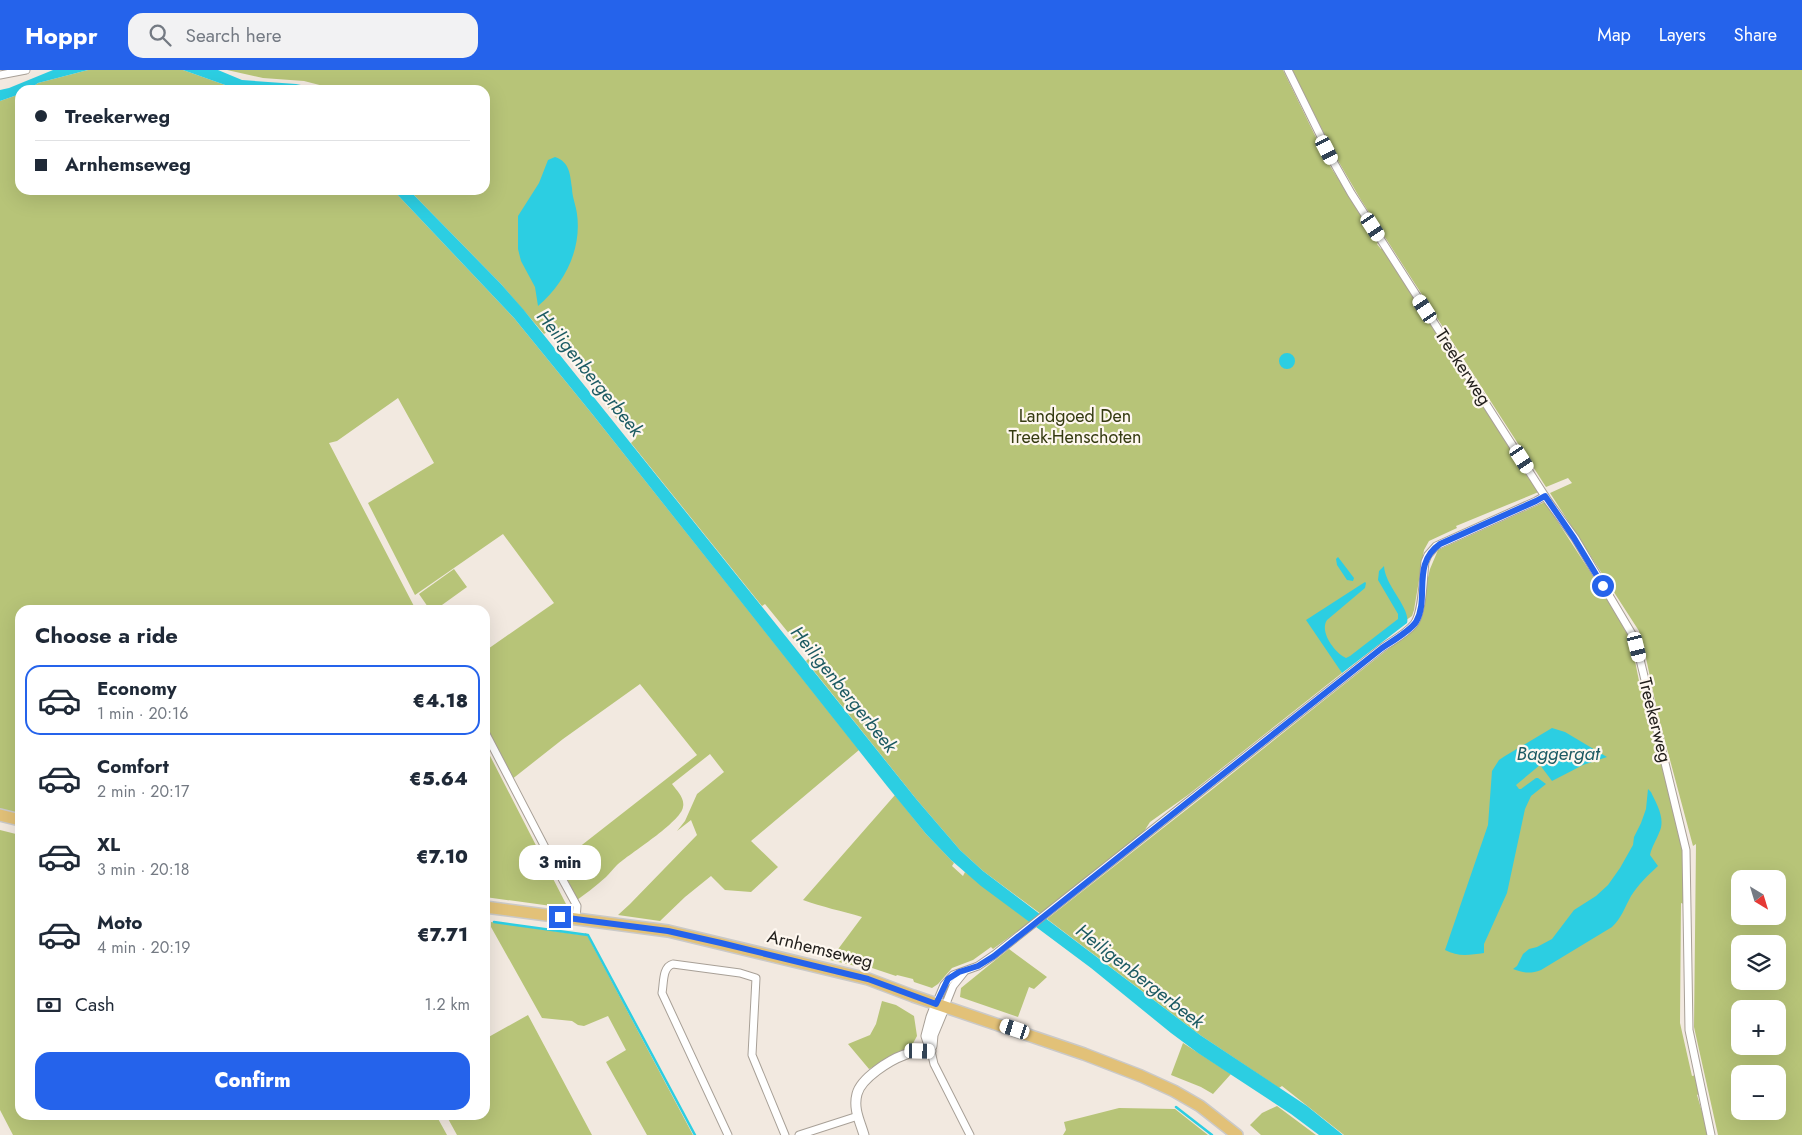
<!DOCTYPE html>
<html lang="en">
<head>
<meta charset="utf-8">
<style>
  body { margin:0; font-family:Jost,sans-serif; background:#f2f2f3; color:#1f2937; height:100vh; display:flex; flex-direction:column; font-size:19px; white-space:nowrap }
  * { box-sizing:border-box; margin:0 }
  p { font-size:16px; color:#747a83 }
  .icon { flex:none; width:28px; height:28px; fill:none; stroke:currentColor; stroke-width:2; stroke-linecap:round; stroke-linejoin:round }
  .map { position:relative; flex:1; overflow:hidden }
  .details { position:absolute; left:15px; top:535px; width:475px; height:515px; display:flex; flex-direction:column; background:#fff; border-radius:15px; box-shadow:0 5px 20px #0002 }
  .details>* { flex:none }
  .guide { position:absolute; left:15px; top:15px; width:475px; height:110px; border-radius:15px; box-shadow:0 5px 20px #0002; display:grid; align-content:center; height:110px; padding:0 20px; background:#fff }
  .needle { width:32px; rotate:142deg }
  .controls { position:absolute; left:1731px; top:800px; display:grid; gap:10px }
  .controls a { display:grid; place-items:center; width:55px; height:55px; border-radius:10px; background:#fff; box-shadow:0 5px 20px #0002; font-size:25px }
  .end { position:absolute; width:22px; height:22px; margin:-11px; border:6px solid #2563eb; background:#fff; box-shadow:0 0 0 2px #fff }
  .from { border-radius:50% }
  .bubble { position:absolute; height:35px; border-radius:15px; background:#fff; box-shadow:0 5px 20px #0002; font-size:16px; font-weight:800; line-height:35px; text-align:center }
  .car { position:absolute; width:15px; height:30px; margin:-15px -8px; border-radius:6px; box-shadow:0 0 4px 1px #0007; background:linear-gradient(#fff 24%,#345 0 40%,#fff 0 76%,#345 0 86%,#fff 0) }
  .guide b { display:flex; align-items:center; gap:18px; height:48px; font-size:19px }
  .guide b+b { border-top:1px solid #e0e1e3 }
  .guide i { width:12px; height:12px; background:#1f2937 }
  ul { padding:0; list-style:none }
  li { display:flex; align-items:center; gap:15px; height:70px; margin:0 10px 8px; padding:0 10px; border:2px solid transparent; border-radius:15px }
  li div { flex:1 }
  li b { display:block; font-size:19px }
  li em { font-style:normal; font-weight:800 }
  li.current { border-color:#2563eb }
  li>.icon { width:45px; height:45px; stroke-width:1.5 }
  h2 { padding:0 20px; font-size:22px; line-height:60px }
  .pay { display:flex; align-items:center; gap:12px; height:55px; padding:0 20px; font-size:19px }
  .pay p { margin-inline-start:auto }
  .cta { display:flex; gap:10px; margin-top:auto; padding:10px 20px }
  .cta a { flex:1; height:58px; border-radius:15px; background:#2563eb; color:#fff; font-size:20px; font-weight:800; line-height:58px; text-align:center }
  header { display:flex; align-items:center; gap:30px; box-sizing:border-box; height:70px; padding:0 25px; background:#2563eb; color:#fff }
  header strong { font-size:24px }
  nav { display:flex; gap:28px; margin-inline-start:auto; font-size:18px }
  .search { width:350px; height:45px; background:#f2f2f3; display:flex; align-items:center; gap:12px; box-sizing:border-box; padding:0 18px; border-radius:15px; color:#747a83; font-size:19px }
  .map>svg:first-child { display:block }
</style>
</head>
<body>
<header>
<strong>Hoppr</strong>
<div class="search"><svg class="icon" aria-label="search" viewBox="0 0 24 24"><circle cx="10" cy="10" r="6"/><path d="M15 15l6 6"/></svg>Search here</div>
<nav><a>Map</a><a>Layers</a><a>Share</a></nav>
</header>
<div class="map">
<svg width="1802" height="1065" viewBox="0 0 1802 1065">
  <rect width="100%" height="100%" fill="#f2e9e0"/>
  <path fill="#b7c478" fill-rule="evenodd" d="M88,0h95l45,16 16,4h-216l10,-7z
    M227,0h1056l47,96 49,76 -2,2 4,5 2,-1 158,243 -85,35 1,2 -28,13 -5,9 -10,60 -2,6 -73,51 3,6 -154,122 -38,27 -7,11 -102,81 -58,-43 -23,-21 -43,-50 -111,-139 3,-3 -44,-54 -3,2 -131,-163 3,-3 -87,-108 -3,2 -43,-50 -92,-94h76v-100h-146l-35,-9 -41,-3z
    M1292,0h510v1065h-84l-24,-108 2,-183 -3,2 -35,-131 -12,-57 -7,-27 -89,-138 22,-10 -4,-5 -22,9 -185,-287 -24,-41zM1740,809h38v37h-38zM1740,874h38v37h-38zM1740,939h38v37h-38zM1740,1004h38v37h-38z
    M20,24v96h373l121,128 79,97 266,335 -108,91 27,26 -27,25 -26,-2 -14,-14 -26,21 -25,24 -42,-6 12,-11 67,-69 -6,-15 -14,11 8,-10 12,-27 27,-22 -14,-18 -38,30c5,7 13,14 11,23 -2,15 -54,47 -66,58 -4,4 -7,8 -11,12 -10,9 -22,18 -33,26l-18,-37 142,-111 -57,-71 -77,55 -52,41 -26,-49v-80l69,-48 -51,-69 -88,61 -47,-92 66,-40 -36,-65 -61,43 -8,2 87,167h-396v205l-20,-6v-708z
    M1545,432l84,130 -2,2 4,7 10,50 5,-1 41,155 -1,60 -5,-2 -1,120 12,53 4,-1 4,18 -3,2 12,40h-365l-62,-49 -3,2 -79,-53 -153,-116 162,-127 193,-154 16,-18 12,-51 8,-19z
    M454,499l13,18 -32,23h-5l-11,-16z
    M485,676l81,158v4l-81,-11z
    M895,725l31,39 28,29 -2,3 11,10 2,-4 65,50 -37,27 -2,-2 -18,13 -21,8 -14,16 -6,4 -18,-6 -1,-3 -16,-4 -1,1 -33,-11 -3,2 -30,-7 32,-43c-20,-6 -40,-10 -59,-17z
    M0,760l20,5v280h416l11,20h-434l-13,-25z
    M491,852l91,13 4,-2 107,202h-46l-41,-73 20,-12 -18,-34 -24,10 -6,-1 -6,-4 -30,-3 -51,-91z
    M1009,879l38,28 -13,12 -5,-2 -11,30 -58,-20 1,-9z
    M882,931l14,4 18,11 3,20 -6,11 -42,22 -21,-25 22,-9 6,-11z
    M528,945l64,120h-135l-11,-20h39v-76z
    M1183,973l48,31 -18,20 -12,-7 -30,-12z
    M1277,1036l39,29h-55l-11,-10 12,-12z
    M1119,1038l56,1 33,26h-145l3,-5 -2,-8z"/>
  <path fill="#2ccee2" d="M53,0h35l-50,13 -10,7h-8v4l-20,7v-11l9,-2z
    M183,0h35l24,10 54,4 30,6h-82l-16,-4z
    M555,87c15,5 15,18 17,31 0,9 4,17 5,26 5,36 -13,70 -39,92l-3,-19 -14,-26 -3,-12v-33l21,-33 9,-23z
    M393,120h16l92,94 22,25 394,491 43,50 23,21 217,164 107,71 36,29h-24l-28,-21 -93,-61 -27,-20 -80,-65 -110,-82 -30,-26 -25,-26 -39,-48 -294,-371 -79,-97z
    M1279 291a8 8 0 1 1 16 0a8 8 0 1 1-16 0Z
    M1338,487l16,21 -1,3 -6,-1 -10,-15 -1,-6z
    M1384,496c1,20 27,42 23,57l-65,50 -36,-53 59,-38 1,1 -1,5 -38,32c-8,12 8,33 19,38l4,-2 48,-37v-5l-20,-34 1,-9z
    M1552,658l13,4 42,25 -24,8 -31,16 -12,-16 -24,20 3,4h2l15,-11h2l8,6 -15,12 -6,13 -18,84 -23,51v9c-15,2 -26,4 -39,-3l43,-125 4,-54 7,-11 6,-4z
    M1648,719l3,3c6,13 15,27 8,41 -3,8 -7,13 -9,22l8,11c-10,9 -20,19 -27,30 -6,11 -10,23 -19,31l-71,43c-11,4 -17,3 -28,-1l4,-3 6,-12 6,-5 8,-2 15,-8 22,-29 22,-14 12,-11 12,-17 13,-23 1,-8 7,-14 5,-14z"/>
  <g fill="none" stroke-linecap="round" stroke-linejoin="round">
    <path stroke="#2ccee2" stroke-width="2.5" d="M494,852l94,13 107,200
      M1176,1037l36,28"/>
    <defs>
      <path id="minor" d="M1288,0l46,93 17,30 197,308 27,37 57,96 5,13 49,203 3,180 22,105
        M0,5l26,-5
        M485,662l63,121 29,53 -1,13
        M936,934l8,-19 9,-10 25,-9 16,-11 388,-307c10,-7 24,-14 32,-24 9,-11 9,-47 11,-62l3,-7 8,-9 100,-45 9,-5
        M945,936l8,-20 12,-15
        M931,981l3,13 36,71
        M728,1065l-66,-142c2,-10 0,-26 11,-29l67,9 16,5 -4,77 33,80
        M799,1065l59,-19"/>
      <path id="tertiary" d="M932,976l1,-11 12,-29
        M931,981l-5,-15 5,-19 5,-13
        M864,1065c-4,-14 -11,-26 -7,-41 4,-16 33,-34 47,-39 9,-4 18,-4 27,-4"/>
      <path id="primary" d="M0,745l20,5
        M485,837l183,24 200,48 45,17 171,58 57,22 33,15 26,15 37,29"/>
    </defs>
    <use href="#minor" stroke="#a8a097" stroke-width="9"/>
    <use href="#tertiary" stroke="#a8a097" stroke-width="11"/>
    <use href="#primary" stroke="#cac9c8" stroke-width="14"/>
    <use href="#minor" stroke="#fff" stroke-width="7"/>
    <use href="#tertiary" stroke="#fff" stroke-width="9"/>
    <use href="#primary" stroke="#e2c178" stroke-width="11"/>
  </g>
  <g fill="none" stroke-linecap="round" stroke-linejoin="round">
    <path stroke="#2563eb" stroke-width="6" d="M560,847l108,14 53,12 147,36 68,25 12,-25 11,-7 19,-6 16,-10 388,-308c9,-6 28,-17 34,-26 14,-24 -5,-58 24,-78l96,-43 9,-5 29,42 29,48"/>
  </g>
  <g text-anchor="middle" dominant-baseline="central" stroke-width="4.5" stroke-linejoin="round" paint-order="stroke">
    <g font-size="18" fill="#211e1b" stroke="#fef7ef">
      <text transform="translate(1463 297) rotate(57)">Treekerweg</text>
      <text transform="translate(1655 650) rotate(76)">Treekerweg</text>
      <text transform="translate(820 879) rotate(14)">Arnhemseweg</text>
    </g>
    <g font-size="18" fill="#353b11" stroke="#fef7ef">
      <text x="1075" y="346">Landgoed Den<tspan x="1075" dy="21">Treek-Henschoten</tspan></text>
    </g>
    <g font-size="19" font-style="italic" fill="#1d5b63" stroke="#fef7ef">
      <text transform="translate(590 303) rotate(51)">Heiligenbergerbeek</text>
      <text transform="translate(844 619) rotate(51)">Heiligenbergerbeek</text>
      <text x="1558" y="683">Baggergat</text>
      <text transform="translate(1140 906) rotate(38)">Heiligenbergerbeek</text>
    </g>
  </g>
</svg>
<div class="controls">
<a><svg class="needle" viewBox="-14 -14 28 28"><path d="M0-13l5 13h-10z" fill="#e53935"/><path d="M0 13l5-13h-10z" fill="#747a83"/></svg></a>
<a><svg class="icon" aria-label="layers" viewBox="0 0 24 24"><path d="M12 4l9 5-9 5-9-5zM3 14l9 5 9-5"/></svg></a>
<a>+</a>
<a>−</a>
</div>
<i class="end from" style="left:1603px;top:516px"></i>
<i class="end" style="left:560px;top:847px"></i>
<div class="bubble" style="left:519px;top:775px;width:82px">3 min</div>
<i class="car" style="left:1327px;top:80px;rotate:153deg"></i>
<i class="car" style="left:1373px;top:157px;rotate:147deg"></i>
<i class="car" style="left:1425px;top:239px;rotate:327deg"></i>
<i class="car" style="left:1522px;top:389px;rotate:147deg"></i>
<i class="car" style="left:1637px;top:577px;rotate:166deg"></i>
<i class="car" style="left:1015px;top:959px;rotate:288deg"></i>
<i class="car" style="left:920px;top:981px;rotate:91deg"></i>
<div class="guide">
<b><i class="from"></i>Treekerweg</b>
<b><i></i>Arnhemseweg</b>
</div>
<section class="details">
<h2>Choose a ride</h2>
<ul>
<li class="current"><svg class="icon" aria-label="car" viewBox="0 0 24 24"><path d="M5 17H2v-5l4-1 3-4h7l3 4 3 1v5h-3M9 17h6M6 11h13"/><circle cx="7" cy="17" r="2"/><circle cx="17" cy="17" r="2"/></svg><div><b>Economy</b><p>1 min · 20:16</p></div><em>€4.18</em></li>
<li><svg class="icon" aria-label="car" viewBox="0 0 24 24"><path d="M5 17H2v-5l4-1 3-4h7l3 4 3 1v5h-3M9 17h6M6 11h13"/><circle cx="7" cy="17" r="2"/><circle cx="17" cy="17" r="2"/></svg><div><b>Comfort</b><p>2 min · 20:17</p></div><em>€5.64</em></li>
<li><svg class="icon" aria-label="car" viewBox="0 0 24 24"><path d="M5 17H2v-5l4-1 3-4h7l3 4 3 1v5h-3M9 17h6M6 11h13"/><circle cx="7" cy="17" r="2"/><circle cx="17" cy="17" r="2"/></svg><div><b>XL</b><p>3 min · 20:18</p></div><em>€7.10</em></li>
<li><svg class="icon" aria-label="car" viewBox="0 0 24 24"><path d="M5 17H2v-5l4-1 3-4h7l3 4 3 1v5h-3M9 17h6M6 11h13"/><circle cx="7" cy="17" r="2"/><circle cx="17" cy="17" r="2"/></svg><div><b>Moto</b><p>4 min · 20:19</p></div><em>€7.71</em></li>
</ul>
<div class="pay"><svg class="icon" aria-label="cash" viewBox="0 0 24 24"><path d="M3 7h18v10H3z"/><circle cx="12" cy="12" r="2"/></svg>Cash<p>1.2 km</p></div>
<div class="cta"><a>Confirm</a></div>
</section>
</div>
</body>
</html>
